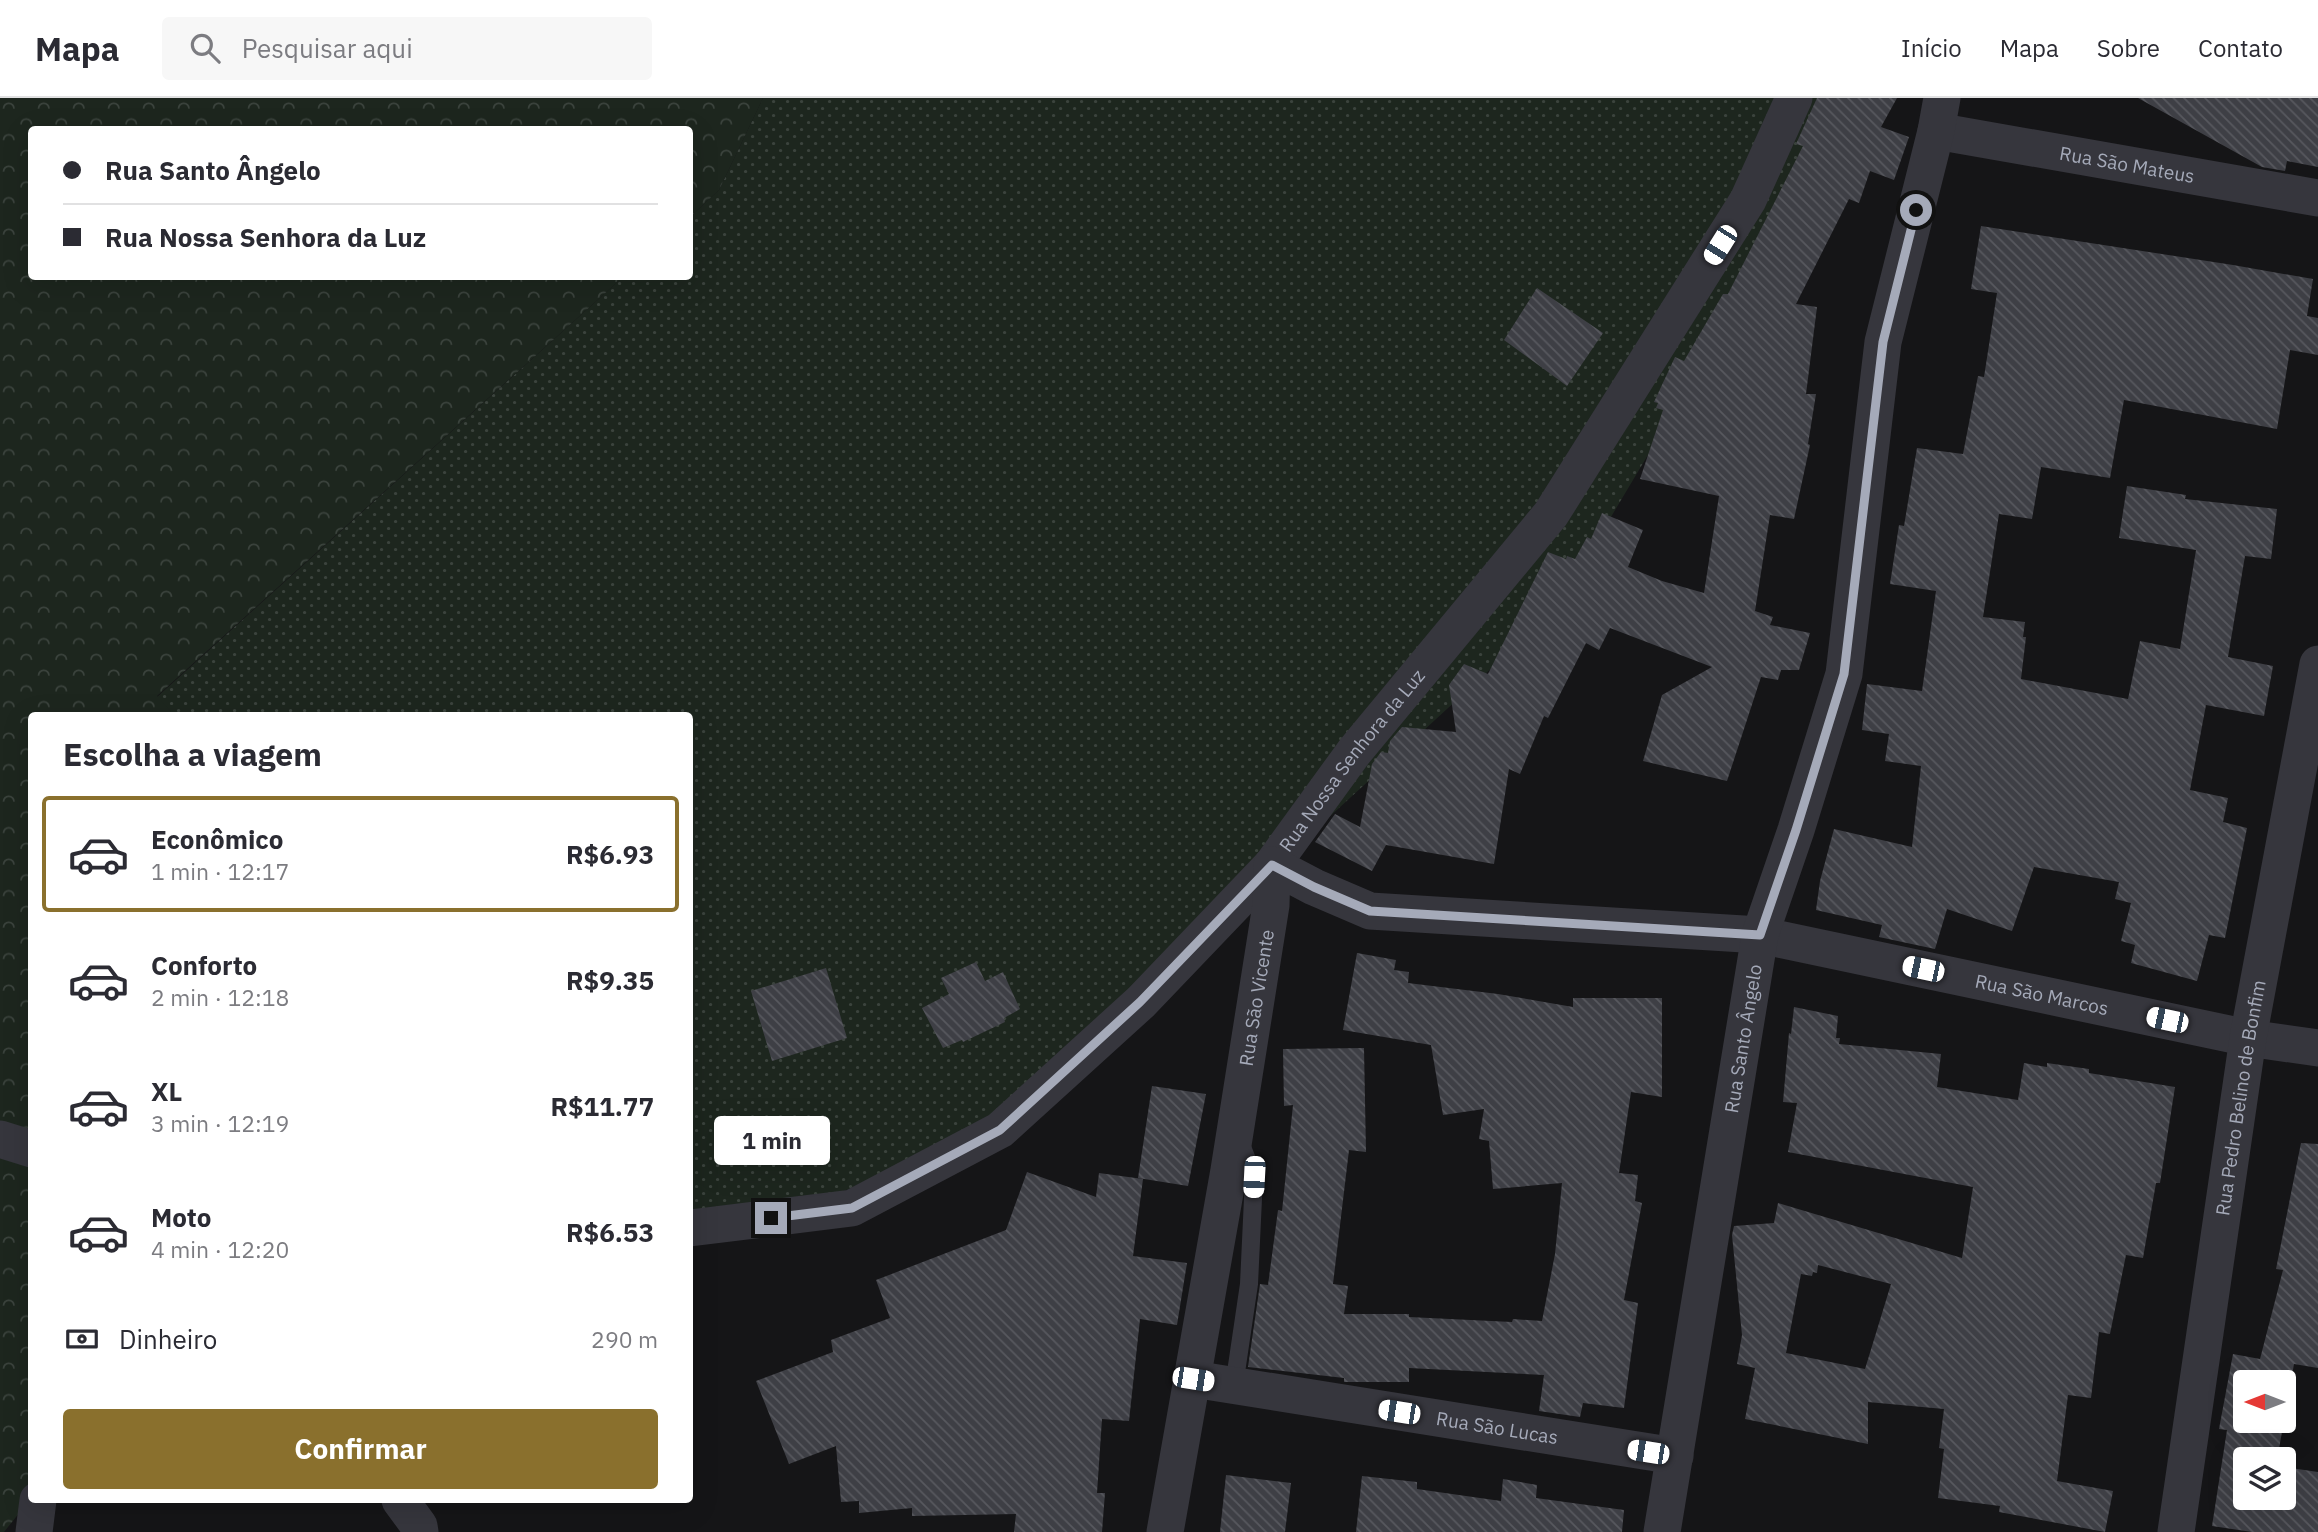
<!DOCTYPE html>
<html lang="pt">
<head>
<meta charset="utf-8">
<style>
  body { margin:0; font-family:"IBM Plex Sans",sans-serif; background:#f7f7f7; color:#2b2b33; height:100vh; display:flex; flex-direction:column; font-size:26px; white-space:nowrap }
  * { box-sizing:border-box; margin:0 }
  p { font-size:23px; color:#7c7c81 }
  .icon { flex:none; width:38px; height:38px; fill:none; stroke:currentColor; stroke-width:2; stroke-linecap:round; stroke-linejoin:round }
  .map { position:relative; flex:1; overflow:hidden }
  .sheet { position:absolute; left:28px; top:614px; width:665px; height:791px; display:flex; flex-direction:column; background:#fff; border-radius:7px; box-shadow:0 7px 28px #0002 }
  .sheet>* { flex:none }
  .top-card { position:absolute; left:28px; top:28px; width:665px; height:154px; border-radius:7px; box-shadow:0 7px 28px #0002; display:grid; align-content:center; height:154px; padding:0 35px; background:#fff }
  .needle { width:46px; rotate:270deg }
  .buttons { position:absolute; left:2233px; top:1272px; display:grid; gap:14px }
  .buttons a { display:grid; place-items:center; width:63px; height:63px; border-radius:7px; background:#fff; box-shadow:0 7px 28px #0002; font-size:35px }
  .end { position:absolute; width:32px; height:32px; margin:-16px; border:9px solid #a5aab9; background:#111; box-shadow:0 0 0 4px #111 }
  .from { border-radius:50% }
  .bubble { position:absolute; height:49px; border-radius:7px; background:#fff; box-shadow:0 7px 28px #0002; font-size:23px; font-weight:700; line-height:49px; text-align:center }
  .car { position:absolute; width:21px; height:42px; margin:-21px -10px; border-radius:9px; box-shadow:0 0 5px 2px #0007; background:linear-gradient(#fff 24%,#345 0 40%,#fff 0 76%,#345 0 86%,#fff 0) }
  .top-card b { display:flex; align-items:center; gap:24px; height:66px; font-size:26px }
  .top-card b+b { border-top:2px solid #e1e1e2 }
  .top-card i { width:18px; height:18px; background:#2b2b33 }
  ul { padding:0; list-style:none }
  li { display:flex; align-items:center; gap:21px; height:116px; margin:0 14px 10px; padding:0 21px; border:4px solid transparent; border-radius:7px }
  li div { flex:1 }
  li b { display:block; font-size:26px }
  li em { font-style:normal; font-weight:700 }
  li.current { border-color:#8a702d }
  li>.icon { width:63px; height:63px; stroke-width:1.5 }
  h2 { padding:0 35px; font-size:32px; line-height:84px }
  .pay { display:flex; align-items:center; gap:18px; height:77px; padding:0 35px; font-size:26px }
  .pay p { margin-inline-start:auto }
  .action { display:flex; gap:14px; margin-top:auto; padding:14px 35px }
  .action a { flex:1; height:80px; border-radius:7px; background:#8a702d; color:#fff; font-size:28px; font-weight:700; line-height:80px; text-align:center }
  header { display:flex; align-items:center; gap:42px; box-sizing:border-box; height:98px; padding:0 35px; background:#fff; border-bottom:2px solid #e1e1e2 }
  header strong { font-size:33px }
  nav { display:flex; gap:38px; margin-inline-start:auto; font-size:24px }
  .search { width:490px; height:63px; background:#f7f7f7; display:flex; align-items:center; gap:18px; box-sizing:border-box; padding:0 24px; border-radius:7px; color:#7c7c81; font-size:26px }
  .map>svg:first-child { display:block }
</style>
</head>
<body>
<header>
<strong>Mapa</strong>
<div class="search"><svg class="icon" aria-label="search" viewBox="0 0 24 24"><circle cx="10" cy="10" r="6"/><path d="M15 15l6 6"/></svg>Pesquisar aqui</div>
<nav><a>Início</a><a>Mapa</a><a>Sobre</a><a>Contato</a></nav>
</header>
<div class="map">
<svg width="2318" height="1434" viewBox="0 0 2318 1434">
  <defs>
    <pattern id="grass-dots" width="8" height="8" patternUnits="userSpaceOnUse" patternTransform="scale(1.75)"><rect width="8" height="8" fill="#1d261e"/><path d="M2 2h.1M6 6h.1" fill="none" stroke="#3b433d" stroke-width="1.8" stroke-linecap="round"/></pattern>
    <pattern id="forest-crowns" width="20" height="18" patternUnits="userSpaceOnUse" patternTransform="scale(1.75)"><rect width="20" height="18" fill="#1d261e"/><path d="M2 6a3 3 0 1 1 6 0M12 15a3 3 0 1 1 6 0" fill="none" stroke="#3b433d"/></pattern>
    <pattern id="building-back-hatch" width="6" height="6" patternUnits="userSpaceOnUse" patternTransform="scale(1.75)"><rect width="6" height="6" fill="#3e3f45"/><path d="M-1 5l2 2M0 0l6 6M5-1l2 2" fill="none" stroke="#57585e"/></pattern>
  </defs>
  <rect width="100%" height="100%" fill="#151517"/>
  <path fill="url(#grass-dots)" d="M763,0h1098l-305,511 -592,543 -274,88v-524h-515l-18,-19 466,-420 67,-1v-59l29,-27z"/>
  <path fill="url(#forest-crowns)" d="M0,0h763l-44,92 -29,27v-87h-658v146l591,1 -466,419 18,20h-143v781l-28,35h-4z"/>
  <path fill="url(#building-back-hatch)" fill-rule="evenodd" d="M1817,0h80l-16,29 28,10 -15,43 -24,-9 -11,32 -10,-4 -53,105 21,3 -11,87h10l-8,50 2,1 -16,74 -24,-4 -15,96 18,6 -3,8 40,8 -11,37h-18l-3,10 -17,-3 -34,104 -84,-20 19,-66 50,-28 -102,-39 -11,22 -13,-7 -38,75 -4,-2 -24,58 -11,-5 -15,95 -108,-19 -14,26 -57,-29 20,-28 25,13 12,-63 9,-12 7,1 2,-12 12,-14 54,5 -7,-47 15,-21 24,10 60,-122 18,7 1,-3 8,3 12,-22 4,2 11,-26 41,17 -15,37 34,14 42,12 15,-97 -79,-17 23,-69 -7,-2 2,-5 -4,-1 21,-45 9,4 39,-67h5l75,-148 -7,-2z
    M2138,0h180v69l-31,-6 -2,10 -23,-4z
    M1981,128l252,39 80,14 -6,37 11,2v37l-28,-5 -13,79 -153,-29 -14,78 -69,-11 -9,52 -33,-5 -16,103 42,5 -2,15h3l-5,42 107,20 12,-58 40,8 16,-99 -77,-12 8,-52 59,9 -1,4 92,10 -6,50 -26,-3 -17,101 45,9 -9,50 -58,-11 -16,85 38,8 -5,24 24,6 -22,110 -16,-3 -12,46 -66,-18 4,-18 -14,-4 10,-38 -16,-4 4,-17 -85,-15 -22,64 -65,-22 -12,40 -56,-12 3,-12 -66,-15 4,-29 14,-52 78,18 9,-81 -36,-5 4,-27 -27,-4 5,-46 55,7 14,-100 -46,-7 9,-59 5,1 13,-78 46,6 15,-78 6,1 13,-84 -26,-4z
    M1537,190l66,45 -36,53 -63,-46z
    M1357,855l39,7 -2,10 15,2 -1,11 90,11 75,13v-9h89v99l-31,-5 -12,81 19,2 -3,26 7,2 -18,97 14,3 -14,105 -41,-5 -3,14 -41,-6 5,-36 -135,-7v14h-65v-4l-96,-11 12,-83 8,1 10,-75 4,1 11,-106 -9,1 -1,-57 81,-1 2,104 -17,-2 -16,134 15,2 -4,28h65v3l103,5 1,-3 29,2 13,-67 7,-71 -69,6 -4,-48 -10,-2 5,-30 -41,6 -12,-70 -88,-15z
    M976,864l9,19 18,-9 17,37 -16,9 1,4 -42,20 -1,-2 -19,8 -21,-40 27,-14 -8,-16z
    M826,870l21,70 -75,23 -21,-70z
    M1794,909l44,9 -2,22h4l-1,6 102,10 -4,33 81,13 6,-37 23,4v-4l42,6v4l86,14 -15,96h-4l-13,75 -17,-3 -16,79 -11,-2 -8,66 -23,-3 -11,86 56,10 -8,41 -106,-20 1,-6 -62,-8 6,-49 -5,-1 5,-39 -76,-7v42l-123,-25 10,-51 -18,-4 5,-29 -10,-100 2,-9 40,-3 4,-20 184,55 11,-71 -185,-35 9,-49 -14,-1 6,-69 2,1zM1818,1167l73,19 -26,85 -79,-16 15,-79 11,2 1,-4 4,1z
    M1152,988l54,8 -18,92 -50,-8z
    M2301,1045l17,1v224l-24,-4 -17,96h-32v38h39v-31l34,5v60h-66l-40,-6 15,-96 -8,-1 14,-75 27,5 23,-89 -7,-1zM2245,1284h39v39h-39z
    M1027,1074l69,25 3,-24 44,6 -10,77 54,7 -10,62 -37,-6 -11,102 -27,-2 -5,74h8l-3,39h-88l2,-18 -104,2v-8l-53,5v-12l-18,1 -5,-56 -47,18 -33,-83 77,-29 -2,-12 59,-22 -14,-38 130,-50z
    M1226,1377l65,8 -6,49h-65z
    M1362,1378l55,6v7l84,12 2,-22 34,6 -1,13 88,12 -2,22h-266z"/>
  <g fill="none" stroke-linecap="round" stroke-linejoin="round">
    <path stroke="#36363d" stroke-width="18" d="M1234,1288l15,-102 5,-107 -14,-35"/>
    <g stroke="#36363d" stroke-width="37">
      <path id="s1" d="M1936,33l382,67"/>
      <path d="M0,1041l32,10"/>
      <path id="s2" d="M690,1130l162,-20 148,-78 141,-128 131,-137 82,-113 197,-238 197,-314 46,-102"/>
      <path id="s3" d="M1193,1281l482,77"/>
      <path d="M400,1402l19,26 1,6"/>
      <path d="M34,1434l4,-32"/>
      <path id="s4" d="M1165,1434l64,-362 42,-265 1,-40 42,22 56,24 390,24 488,103 70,10"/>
      <path id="s5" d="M1662,1434l98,-597 36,-105 48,-156 39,-332 53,-211 6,-33"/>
      <path id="s6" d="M2176,1434l72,-494 70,-374"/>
    </g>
  </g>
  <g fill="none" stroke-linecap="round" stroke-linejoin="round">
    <path stroke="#a5aab9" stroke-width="9" d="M771,1120l81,-10 148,-78 140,-128 132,-137 42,22 56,24 390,24 36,-105 48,-156 39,-332 33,-132"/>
  </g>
  <g text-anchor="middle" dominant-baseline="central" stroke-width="5" stroke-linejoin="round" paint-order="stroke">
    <g font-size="19" fill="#a5aab9" stroke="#101012">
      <text stroke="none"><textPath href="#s1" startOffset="194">Rua São Mateus</textPath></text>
      <text stroke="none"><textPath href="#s2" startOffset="842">Rua Nossa Senhora da Luz</textPath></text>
      <text stroke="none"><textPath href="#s4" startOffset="1463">Rua São Marcos</textPath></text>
      <text stroke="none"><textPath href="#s4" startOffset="542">Rua São Vicente</textPath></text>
      <text stroke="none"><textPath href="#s5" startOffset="500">Rua Santo Ângelo</textPath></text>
      <text stroke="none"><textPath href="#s6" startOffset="439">Rua Pedro Belino de Bonfim</textPath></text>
      <text stroke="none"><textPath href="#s3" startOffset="308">Rua São Lucas</textPath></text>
    </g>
  </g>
</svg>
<div class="buttons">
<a><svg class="needle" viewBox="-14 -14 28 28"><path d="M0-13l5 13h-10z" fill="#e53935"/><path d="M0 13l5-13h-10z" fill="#7c7c81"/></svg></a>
<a><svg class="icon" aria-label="layers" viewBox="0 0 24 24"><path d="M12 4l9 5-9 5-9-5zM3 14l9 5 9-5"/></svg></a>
</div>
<i class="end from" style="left:1916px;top:112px"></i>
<i class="end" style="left:771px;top:1120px"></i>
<div class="bubble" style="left:714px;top:1018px;width:116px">1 min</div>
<i class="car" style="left:1720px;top:147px;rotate:212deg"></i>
<i class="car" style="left:1923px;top:871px;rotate:282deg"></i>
<i class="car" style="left:2167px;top:922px;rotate:282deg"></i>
<i class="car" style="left:1254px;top:1079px;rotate:183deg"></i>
<i class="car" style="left:1193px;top:1281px;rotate:99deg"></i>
<i class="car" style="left:1399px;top:1314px;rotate:279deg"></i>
<i class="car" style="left:1648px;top:1354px;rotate:279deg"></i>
<div class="top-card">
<b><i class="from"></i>Rua Santo Ângelo</b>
<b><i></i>Rua Nossa Senhora da Luz</b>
</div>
<section class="sheet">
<h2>Escolha a viagem</h2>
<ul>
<li class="current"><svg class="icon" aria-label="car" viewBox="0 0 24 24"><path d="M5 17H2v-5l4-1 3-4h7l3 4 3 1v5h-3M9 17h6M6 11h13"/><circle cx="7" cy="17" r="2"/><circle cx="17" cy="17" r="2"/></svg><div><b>Econômico</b><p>1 min · 12:17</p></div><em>R$6.93</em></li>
<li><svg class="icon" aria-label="car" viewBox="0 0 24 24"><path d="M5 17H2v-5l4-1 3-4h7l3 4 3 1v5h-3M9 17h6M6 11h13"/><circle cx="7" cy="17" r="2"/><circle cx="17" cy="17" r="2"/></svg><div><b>Conforto</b><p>2 min · 12:18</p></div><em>R$9.35</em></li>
<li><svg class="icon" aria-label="car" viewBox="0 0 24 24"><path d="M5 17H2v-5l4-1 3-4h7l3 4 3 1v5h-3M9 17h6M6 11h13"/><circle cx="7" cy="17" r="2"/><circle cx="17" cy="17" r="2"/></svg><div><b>XL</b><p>3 min · 12:19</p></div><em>R$11.77</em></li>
<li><svg class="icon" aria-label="car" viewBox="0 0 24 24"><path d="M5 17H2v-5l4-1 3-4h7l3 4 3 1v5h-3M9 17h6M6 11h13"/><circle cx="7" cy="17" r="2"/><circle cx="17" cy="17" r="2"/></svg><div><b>Moto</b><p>4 min · 12:20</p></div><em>R$6.53</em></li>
</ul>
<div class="pay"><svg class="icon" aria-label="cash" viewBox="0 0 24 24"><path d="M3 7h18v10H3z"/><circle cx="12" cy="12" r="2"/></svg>Dinheiro<p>290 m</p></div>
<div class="action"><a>Confirmar</a></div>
</section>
</div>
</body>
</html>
